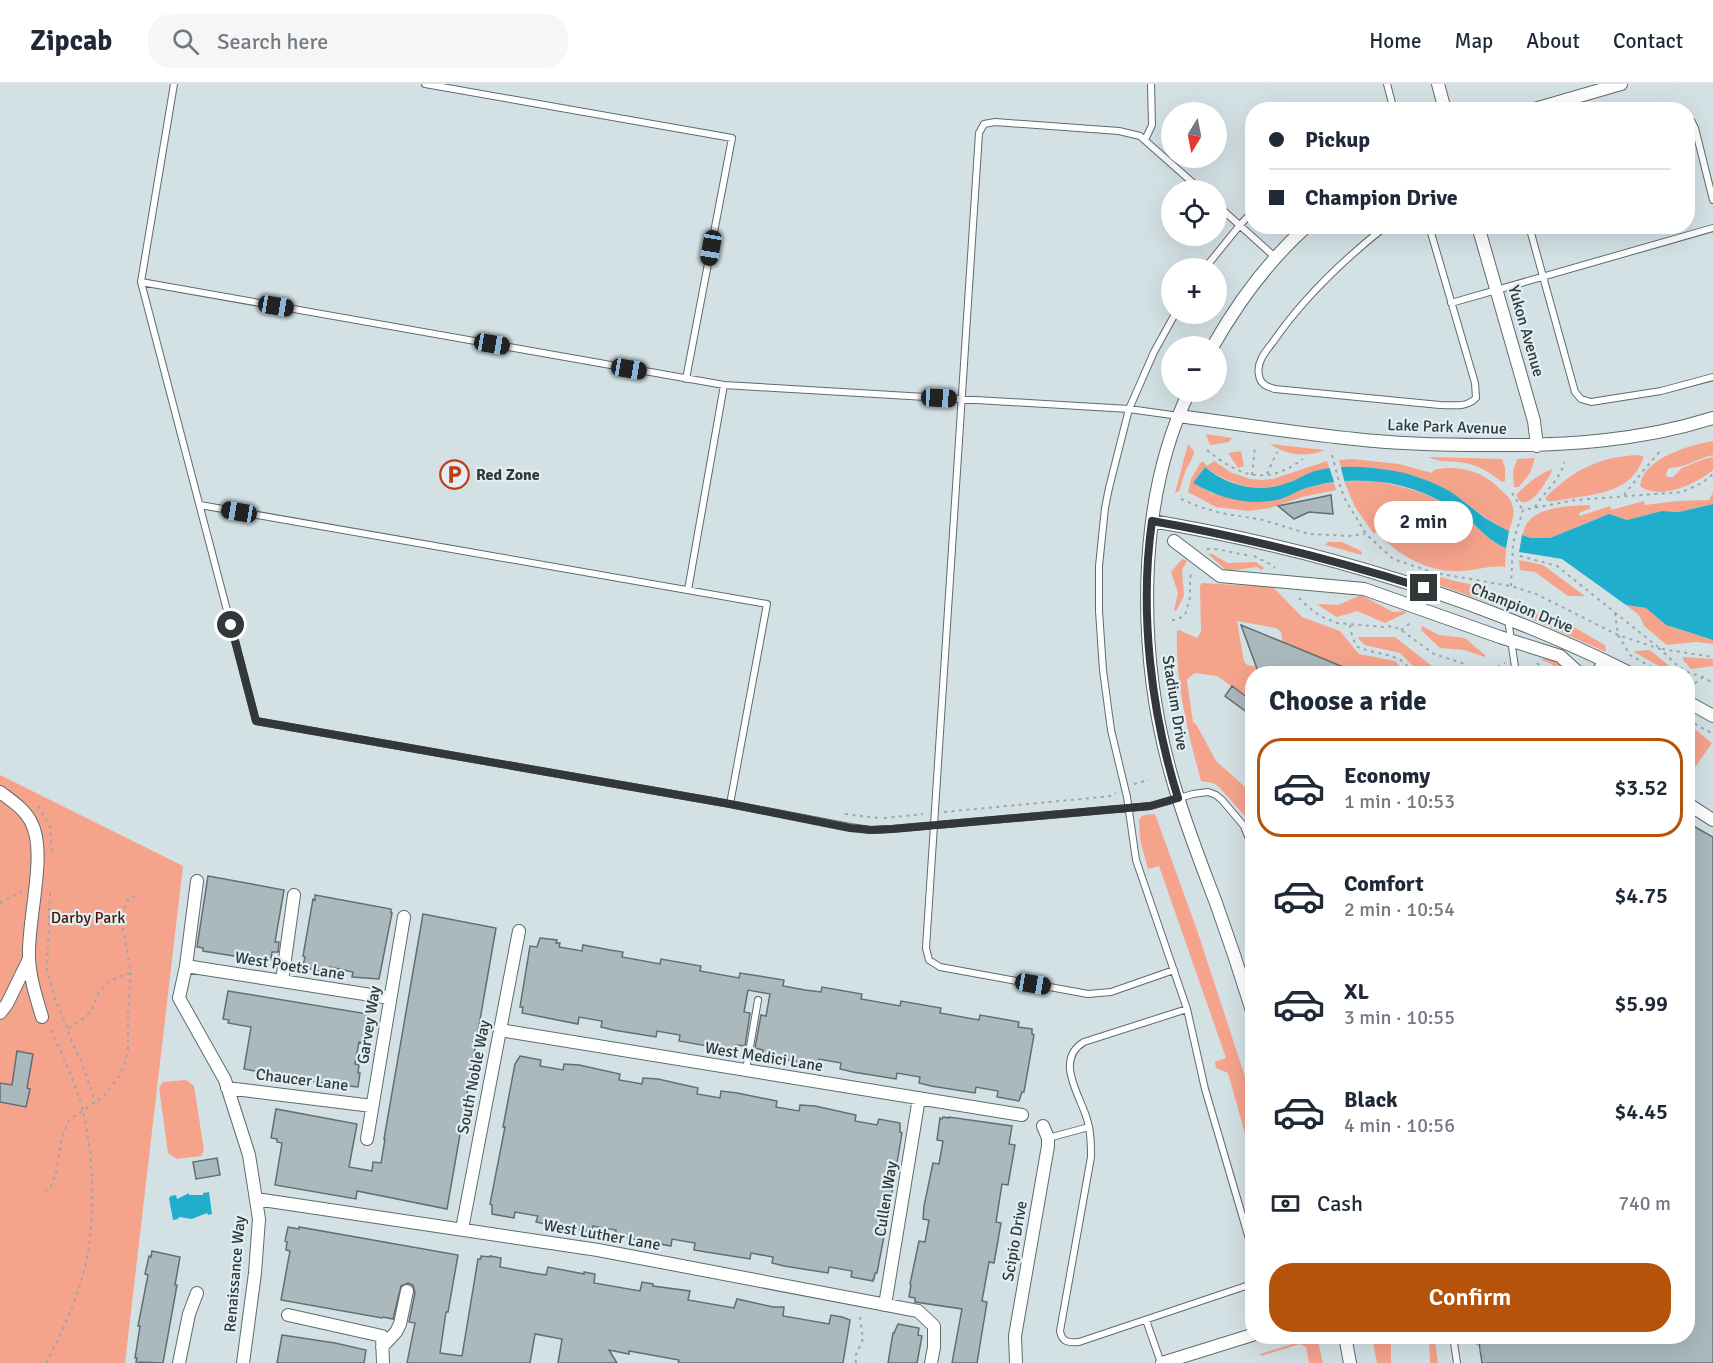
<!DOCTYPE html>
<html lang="en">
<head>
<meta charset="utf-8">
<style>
  body { margin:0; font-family:Signika,sans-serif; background:#f6f6f7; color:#1f2937; height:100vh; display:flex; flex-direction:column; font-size:22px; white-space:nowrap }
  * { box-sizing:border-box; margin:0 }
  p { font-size:20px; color:#747a83 }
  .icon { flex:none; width:33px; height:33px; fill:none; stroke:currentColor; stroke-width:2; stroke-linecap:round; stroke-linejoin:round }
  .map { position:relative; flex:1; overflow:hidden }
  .details { position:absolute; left:1245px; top:582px; width:450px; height:678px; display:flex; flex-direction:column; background:#fff; border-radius:24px; box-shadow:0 6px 24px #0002 }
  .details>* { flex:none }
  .top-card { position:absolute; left:1245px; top:18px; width:450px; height:132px; border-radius:24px; box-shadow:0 6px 24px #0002; display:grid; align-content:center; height:132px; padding:0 24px; background:#fff }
  .needle { width:39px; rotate:190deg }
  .fabs { position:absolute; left:1161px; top:18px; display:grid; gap:12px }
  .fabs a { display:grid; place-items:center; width:66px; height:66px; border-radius:50%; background:#fff; box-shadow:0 6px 24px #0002; font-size:30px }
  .end { position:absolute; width:27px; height:27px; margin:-14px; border:8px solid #323739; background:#fff; box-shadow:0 0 0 3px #fff }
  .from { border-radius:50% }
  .bubble { position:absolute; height:42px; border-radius:21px; background:#fff; box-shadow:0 6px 24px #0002; font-size:20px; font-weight:600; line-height:42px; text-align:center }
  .car { position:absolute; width:18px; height:36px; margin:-18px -9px; border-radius:8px; box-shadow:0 0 4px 2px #0007; background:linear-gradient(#222 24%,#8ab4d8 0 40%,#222 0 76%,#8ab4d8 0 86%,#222 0) }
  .top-card b { display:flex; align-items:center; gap:21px; height:57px; font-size:22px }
  .top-card b+b { border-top:2px solid #e0e1e3 }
  .top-card i { width:15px; height:15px; background:#1f2937 }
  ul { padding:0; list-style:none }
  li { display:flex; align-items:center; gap:18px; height:99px; margin:0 12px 9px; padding:0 12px; border:3px solid transparent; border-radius:24px }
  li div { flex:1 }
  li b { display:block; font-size:22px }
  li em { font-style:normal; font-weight:600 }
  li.active { border-color:#b45309 }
  li>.icon { width:54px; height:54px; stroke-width:1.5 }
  h2 { padding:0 24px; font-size:27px; line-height:72px }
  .pay { display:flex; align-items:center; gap:15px; height:66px; padding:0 24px; font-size:22px }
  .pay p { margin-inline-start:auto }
  .button { display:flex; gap:12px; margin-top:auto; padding:12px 24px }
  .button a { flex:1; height:69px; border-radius:24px; background:#b45309; color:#fff; font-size:24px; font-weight:600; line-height:69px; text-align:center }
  header { display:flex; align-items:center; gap:36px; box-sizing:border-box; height:84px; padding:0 30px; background:#fff; border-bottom:2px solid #e0e1e3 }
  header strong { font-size:28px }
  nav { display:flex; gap:33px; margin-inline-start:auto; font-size:21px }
  .search { width:420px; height:54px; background:#f6f6f7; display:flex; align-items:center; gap:15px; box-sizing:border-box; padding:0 21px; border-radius:24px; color:#747a83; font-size:22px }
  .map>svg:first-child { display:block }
</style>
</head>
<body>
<header>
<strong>Zipcab</strong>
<div class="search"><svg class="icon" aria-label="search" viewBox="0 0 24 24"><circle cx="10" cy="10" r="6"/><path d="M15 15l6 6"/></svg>Search here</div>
<nav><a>Home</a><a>Map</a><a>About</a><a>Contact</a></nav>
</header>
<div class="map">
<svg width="1713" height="1279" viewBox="0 0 1713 1279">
  <rect width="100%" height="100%" fill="#d3e1e5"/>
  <path fill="#f6a38c" d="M1206,350l26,4 -3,4 -18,3 -2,-2z
    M1713,357v14c-16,3 -27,13 -44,13l-3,5 1,4h6l9,-9 22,-9 9,-2v13c-17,14 -52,31 -73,16 3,-28 50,-41 73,-45z
    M1188,360l6,7v3l-9,18 -6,19 -4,2z
    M1270,360l55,6c-20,8 -38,5 -55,-6z
    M1241,367l3,15 -6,2 -10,-15z
    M1638,371l5,1v3c-14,39 -59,35 -93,43l-4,-2v-3c28,-27 52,-40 92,-42z
    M1428,373l74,2 3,9v13l-3,1c-14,-11 -27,-19 -45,-20 -10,-1 -19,0 -29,-5z
    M1535,374l-5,15 -11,14h-5l-1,-15 4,-13z
    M1352,375l47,5 33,9 2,-3c26,-6 51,2 69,22 5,4 9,9 10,16 2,7 -2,16 -4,23 -8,-4 -17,-8 -24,-14 -15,-10 -29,-23 -45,-31 -31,-15 -65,-19 -99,-19l-2,-7z
    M1214,377l18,12 19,6 11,1 11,-1 54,-18 3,8c-16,2 -25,7 -40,13 -31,13 -60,3 -85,-15l-12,16 20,11 92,-6 29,-6 2,8 -34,7 -32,11 -21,3 -33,-4 -28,-15 3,-13 10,-17h3l3,4z
    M1553,385c-4,8 -19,36 -30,33 -4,0 -5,-4 -7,-7 11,-11 22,-21 37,-26z
    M1368,396c36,5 68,15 97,37 13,10 26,26 41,31l-1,19c-15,-2 -27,3 -42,4 -35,2 -64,-15 -87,-39l-2,2 -19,-27 -11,-26z
    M1713,408v12l-34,8 -17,-1 -35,9 -18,-6 -59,24h-19l-9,-3c2,-4 3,-10 6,-13 12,-16 44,-16 61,-17l2,3 -12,5 1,3 30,-10 1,4 33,-9 1,4 32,-4 32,-1z
    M1328,458h14l19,9 1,4 -37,-10z
    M1208,470h4l16,9 28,-1 8,6 -2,2 -5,-3 -30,4z
    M1182,475l5,2 -5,9 2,26 -8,15 -2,-1 4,-17 -7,-21z
    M1519,476l24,5 42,31h-17l-33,-24 -15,-2z
    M1414,487l67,16 17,14v5l-70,-25z
    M1202,499l71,4 29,30 38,14 19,23 36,7 11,12h-47l-76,-30 -2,-11 -5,-4 -39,-7 7,40 3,4 10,2 2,6 -7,1v27l-35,-25 -22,-3 -8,6v2l6,41 3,2 20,37 36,32v31l-33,-37 -6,-4 -12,-2c-13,-48 -26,-99 -24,-150l2,-1 18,8 4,-6 -1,-46z
    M1361,511l32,17 11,-1 2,2 -21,10 -28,-12 -20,6 -19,-12 2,-1 18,1z
    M1626,521l20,3 16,14 9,5 42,13v4l-17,-2 -29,3 -23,-19 -5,-11z
    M1537,530l28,8 40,23 1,7 -75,-33z
    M1422,542l17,9 26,3 20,17v2l-21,-7 -24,-2 -19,-18z
    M1359,553h36l42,33 16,1 3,2h-39l-1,-4 -16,-16 -35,-8 -7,-7z
    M1650,566l23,19 -1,1 -4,1 -34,-19 2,-1z
    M1683,573l30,2v7l-22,3 -8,-9z
    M1554,574l13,14 6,1h-12l-10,-9 -11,-5z
    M1691,642l21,17 -21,30 -3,-2v-35z
    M0,691l183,91 -58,497h-125z
    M1155,730l42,116 55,168v61l-24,-86 -12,-5 -1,-6 11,-4 -67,-192 -11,3 -8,-30 -1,-18c2,-8 9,-6 16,-7z
    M186,996l8,6 10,64 -3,6 -24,3 -9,-6 -9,-65 4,-6z
    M1372,1253h19v26h-14z
    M1429,1253h15l-1,1 -8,2 3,23h-8z
    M1312,1254l6,3 5,22h-14l-3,-16 -6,-3 -39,12 -1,-2z"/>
  <path fill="#1fafcc" d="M1205,383c24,20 56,27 85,15 9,-3 17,-9 25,-11 23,-6 50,-5 73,-1 17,2 37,9 52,16 17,8 30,21 45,32 8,5 16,9 24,13l-3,17c-15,-5 -27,-20 -39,-30 -29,-22 -62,-35 -97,-37 -21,-2 -44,1 -64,7 -9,3 -17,8 -25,11 -31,8 -62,-1 -88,-16z
    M1713,420v136l-47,-15 -20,-17 -20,-3 -64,-46 -43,-7 3,-17 9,3h19l59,-24 18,6 35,-9 17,1z
    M209,1108l3,22 -4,1 -1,-2 -15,6 -13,-2 -1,2 -5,1 -4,-22 2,-2 5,-1 1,4 12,-6v2h14v-2z"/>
  <path fill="#d3e1e5" d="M1340,380l5,20 -10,1 -6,-19z"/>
  <path fill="#abb9bd" stroke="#626e72" stroke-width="1.5" d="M1331,411l2,19 -24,-2 -15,7 -16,-13z
    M1241,541l117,48v1h-99z
    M1232,602l20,15v15l-27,-20z
    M1688,739l25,14v526h-231l-4,-27h210z
    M208,792l76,14 -9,52h4l-1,10h-6l-1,8 -6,-1v2l-62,-10v-3l-6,-1z
    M315,811l76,14v4h1l-13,66 -27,-2 1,-5 -23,-5 -1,6 -19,-4v-2l-7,-1 2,-9 -2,-1 10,-57 2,1z
    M423,830l73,14 -49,281 -90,-18 -1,8 -81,-14 7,-42 -5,-1v-3l-6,-1 5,-29 81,15 -8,43 23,4 1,-9 8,1 4,-24h-1z
    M540,854l17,2 -1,3h4l-1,4 23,4 1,-6 27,5 13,2 -1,5 38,7 1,-5 40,7 -1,5 39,7 1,-5 44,7 -1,6 22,4 16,2 1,-5 40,7 -1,5 39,7 1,-5 40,7 -1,5 39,7 1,-5 39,7 -1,5 14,2v5l2,1 -10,57h-2l-3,9 -22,-4 1,-6 -22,-4 -1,6 -44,-7 -12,-3 1,-6 -23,-4 -1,6 -43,-7 -13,-3 1,-6 -22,-4 -1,6 -56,-9 1,-6 -8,-2 6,-33 5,1 4,-22 -22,-4 -4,22 6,1 -5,33 -9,-1 -1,6 -56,-10 1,-6 -23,-4 -1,6 -43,-7 -12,-3 1,-6 -23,-4 -1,7 -56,-11 1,-6h-3l10,-61 7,1z
    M228,907l140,23 -6,29 -3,-1 -4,22 4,1 -1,8h2l-2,14 -31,-3 -83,-15 7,-42 -23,-4 1,-3 -6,-1z
    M17,967l16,3 -6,34 3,1 -4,18 -26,-5v-19l12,2z
    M520,972l21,4 -1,6 23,4 1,-6 15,1 41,9 -1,6 23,4 1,-6 15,1 40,9 -1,6 23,4 1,-7 16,2 40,8 -1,6 23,4 1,-6 15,1 41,9 -1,6 22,4 2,-6 21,4v9l2,1 -13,77 -12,63h-2l-1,6h-1v2l-22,-4 1,-6 -23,-4 -1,6 -44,-7 -12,-3 1,-6 -22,-4 -1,6 -44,-7 -12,-2 1,-7 -23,-4 -1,7 -43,-8 -13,-2 1,-6 -23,-4 -1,6 -43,-7 -13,-3 2,-6 -23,-4 -1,6 -22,-4v-9l-2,-1 15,-77h-2l12,-63z
    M943,1033l6,1v-1l63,9 -3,18 6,1 -7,40 -6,-1 -6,38 5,1 -7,40 -5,-1 -7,39 5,1 -10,61h-25l10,-54 -47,-7v-4l-6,-1 2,-12 -1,-1 9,-43 6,1 4,-22 -6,-1 1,-13 9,-43 6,1 4,-23 -6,-1 3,-22 2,1z
    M217,1074l3,17 -24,4 -3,-17z
    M288,1143l11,2v-2l159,28 -10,57h-2l-6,41 22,3 16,-97h3v-3l9,1v-1l11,2 -1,9 33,6 13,2 2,-8 36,7v-2l11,2 -1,9 46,8 2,-9 11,2v2l37,5 -2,9 46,8 3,-9 36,8h11l-1,9 46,8 2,-9 11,2 8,3 -7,43h-165l1,-3 -50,-9v3l-20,-4 8,13h-59l4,-24 -27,-5 -5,29h-123l8,-40 -6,-1 6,-29 -2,-8 -5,-2 -7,3 -8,33 -10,-2 -1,1 -101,-18 9,-49 -4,-1 1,-8 -2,-1z
    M152,1167l28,6 -5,28h2l-14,78 -27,-1 1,-4h-2l5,-32h-2l10,-51 -3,-1 4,-18 2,1z
    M898,1240l21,4 -1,7 4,1 -5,27h-29l5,-30h1z
    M282,1251l53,8 31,7 -2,13h-87z"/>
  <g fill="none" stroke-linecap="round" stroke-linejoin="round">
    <defs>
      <path id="lane" d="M174,0l-33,198 115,439 474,83 120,23 21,3 21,-1 259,-23 42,-12 15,-2 8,3 6,5 22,26 8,21
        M425,0l307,54 -46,241
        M1387,0l5,19 -3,7
        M1688,34l4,4 3,6 18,72
        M1145,56l7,-15 -1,-41
        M1216,120l60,54
        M1386,142c-43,34 -82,71 -113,116 -7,9 -17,20 -14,33 1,9 8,12 16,14l165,16c13,0 26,3 36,-7l-1,-15 -46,-157
        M1529,142l46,166 6,7 10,3 70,-11 52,-14
        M1205,184l35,-43 12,-13
        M141,198l583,103 405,24 50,7
        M1451,219l262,-75
        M1175,230l-21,38 -25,57 -20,79 -4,20 -6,58v45l4,59 8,60 16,67 9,63 51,149 18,80 47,160
        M200,421l567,99 -37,200
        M688,506l36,-205
        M1508,535l8,55
        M1593,590l9,-14
        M1174,886l-63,22 -23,2 -148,-27 -11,-7 -3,-12 53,-815 5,-9 11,-2 124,9 21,5 61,54
        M1187,925l-103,33c-30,18 -4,53 3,77 4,12 4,25 4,38l-31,174c2,11 8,12 19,11l173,-58
        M746,986l12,-70
        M1048,1054l41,-11
        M1146,1236l15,43
        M1453,1252l4,27"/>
      <path id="street" d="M1438,0l7,26
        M1531,26l90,-26
        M1478,142l56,195 3,25
        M1213,262c25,-44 56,-86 94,-120
        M1189,308c-54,112 -51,264 -18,382 12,44 29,87 45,129 13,36 25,72 36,108
        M1179,332c59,8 117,17 176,23 44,5 89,6 132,6 76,1 154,-4 226,-27
        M1152,437c166,28 329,78 480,153
        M1174,457l46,35 144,13 136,48 60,19 20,18
        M1688,618l25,14
        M0,708c12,9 26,18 32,32 15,30 -5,98 -3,134 1,20 7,39 13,59
        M1688,720l25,16
        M197,797l-11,85 -7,32 46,82 24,75 10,64 -4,54 -12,90
        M186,882l204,32
        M282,897l12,-86
        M0,929l7,-9 22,-45
        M500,946l522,85
        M227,1004l145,18
        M367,1055l37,-222
        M256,1115l342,51 320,61 16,15v21l-3,16
        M462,1145l57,-298
        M885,1221l34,-207
        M288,1231l94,21 1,27
        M1345,1252l5,27
        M382,1263l14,-15 4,-8 7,-33
        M179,1279l10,-49 8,-21
        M1016,1279l-1,-27 33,-190v-8l-5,-12
        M1162,1279l90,-28"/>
    </defs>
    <use href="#lane" stroke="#5e6b6e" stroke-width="8"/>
    <use href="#street" stroke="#5e6b6e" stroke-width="14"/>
    <path stroke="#9ca7aa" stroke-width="2" stroke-dasharray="3 4.5" stroke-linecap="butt" d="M1207,366c33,27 59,36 96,9
      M1332,371l9,34 5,12 20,33 27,25 42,14 76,13 25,8 82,41 42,14 19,18 8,5 16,5 10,6
      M1267,390l10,-22
      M1252,391l3,-29
      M1512,409l10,16
      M1624,411l19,-24 19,-22
      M1181,415l19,8 21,6 42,7 46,14 40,2 16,-2
      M1535,423c9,-15 26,-28 29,-45
      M1207,465c13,-1 28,5 41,6
      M1254,472l18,9 3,3
      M1520,472l37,10 101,81
      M1511,502l2,-43 10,-33 52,-10 107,-8 20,-9 11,-9
      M1299,514l8,8 13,10 17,7 47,4 9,-1 8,4 33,24 28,9 16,11
      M1615,529l3,22 12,20 34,19
      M1172,536h4l9,-5 5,-17v-18l1,-8
      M1350,541c1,7 3,17 8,22 3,2 6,2 9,3 17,6 38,4 44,24
      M1401,546l12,-9
      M1662,565l51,8
      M1537,579l11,11
      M1484,590l21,-11
      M1689,604l14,-11
      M1688,636l25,14
      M1134,700l15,-4
      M38,722l12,21 2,24
      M944,728l168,-16 4,-3
      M845,730l33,4
      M884,734l39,-4
      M50,809l-3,77 8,29 13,30 1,6 16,36 10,32
      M0,819l22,-12
      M69,944c8,-5 16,-10 22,-18 4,-6 5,-12 8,-18 7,-11 20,-16 32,-19
      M45,1107l5,-2 6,-16 6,-37 7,-16 35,-24 16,-21 5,-13 3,-12v-41l3,-36 -9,-49 2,-16 3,-7 9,-6
      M1472,1252l12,19 1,8
      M46,1279c15,-28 28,-57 37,-88 13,-47 12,-120 -1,-167 -7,-28 -21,-54 -32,-81
      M856,1279l-1,-6 8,-18 -3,-22"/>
    <use href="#lane" stroke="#fff" stroke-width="6"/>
    <use href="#street" stroke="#fff" stroke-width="12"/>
  </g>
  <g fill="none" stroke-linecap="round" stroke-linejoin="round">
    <path stroke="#323739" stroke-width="8" d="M231,541l25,96 474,83 120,24 21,2 21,-1 258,-23 28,-8c-27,-86 -39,-187 -26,-277 92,16 182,39 272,67"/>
  </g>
  <defs>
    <symbol id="parking-ring" viewBox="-11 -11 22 22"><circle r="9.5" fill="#e0eff3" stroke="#c43b11" stroke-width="1.5"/><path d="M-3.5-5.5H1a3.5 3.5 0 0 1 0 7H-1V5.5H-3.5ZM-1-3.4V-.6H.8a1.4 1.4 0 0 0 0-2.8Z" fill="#c43b11"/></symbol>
  </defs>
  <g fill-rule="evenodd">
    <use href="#parking-ring" x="438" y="374" width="33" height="33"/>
  </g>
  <g text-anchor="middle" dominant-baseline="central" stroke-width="4.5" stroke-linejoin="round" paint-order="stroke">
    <g font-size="16" fill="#323739" stroke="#e0eff3">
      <text transform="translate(1526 247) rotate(74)">Yukon Avenue</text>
      <text transform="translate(1447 343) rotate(2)">Lake Park Avenue</text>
      <text transform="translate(1522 524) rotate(22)">Champion Drive</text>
      <text transform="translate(1175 619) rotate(81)">Stadium Drive</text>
      <text transform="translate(290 882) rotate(9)">West Poets Lane</text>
      <text transform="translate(369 941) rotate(-81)">Garvey Way</text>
      <text transform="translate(764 973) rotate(9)">West Medici Lane</text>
      <text transform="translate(474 993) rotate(-79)">South Noble Way</text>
      <text transform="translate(302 996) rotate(7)">Chaucer Lane</text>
      <text transform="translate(886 1115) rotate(-81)">Cullen Way</text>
      <text transform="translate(602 1151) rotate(10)">West Luther Lane</text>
      <text transform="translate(1015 1157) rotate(-80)">Scipio Drive</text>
      <text transform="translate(235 1190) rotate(-85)">Renaissance Way</text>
    </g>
    <g font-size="16" font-weight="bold" fill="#323739" stroke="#e0eff3" text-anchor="start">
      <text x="476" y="391">Red Zone</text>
    </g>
    <g font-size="16" fill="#4d1505" stroke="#e0eff3">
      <text x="88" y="834">Darby Park</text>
    </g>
  </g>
</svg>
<div class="fabs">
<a><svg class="needle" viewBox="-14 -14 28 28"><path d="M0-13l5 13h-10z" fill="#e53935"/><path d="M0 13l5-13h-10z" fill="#747a83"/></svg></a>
<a><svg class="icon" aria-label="locate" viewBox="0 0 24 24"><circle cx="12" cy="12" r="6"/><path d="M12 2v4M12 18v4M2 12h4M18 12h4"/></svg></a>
<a>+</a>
<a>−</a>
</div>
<i class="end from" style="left:231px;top:541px"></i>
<i class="end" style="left:1424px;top:504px"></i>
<div class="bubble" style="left:1374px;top:417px;width:99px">2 min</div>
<i class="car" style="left:711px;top:164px;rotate:190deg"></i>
<i class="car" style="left:276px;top:222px;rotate:100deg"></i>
<i class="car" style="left:492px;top:260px;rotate:100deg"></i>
<i class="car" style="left:629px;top:285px;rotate:100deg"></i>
<i class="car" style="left:939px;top:314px;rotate:93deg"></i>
<i class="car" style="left:239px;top:428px;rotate:280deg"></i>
<i class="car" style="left:1033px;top:900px;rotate:100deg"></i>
<div class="top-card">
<b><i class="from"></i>Pickup</b>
<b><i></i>Champion Drive</b>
</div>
<section class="details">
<h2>Choose a ride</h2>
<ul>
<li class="active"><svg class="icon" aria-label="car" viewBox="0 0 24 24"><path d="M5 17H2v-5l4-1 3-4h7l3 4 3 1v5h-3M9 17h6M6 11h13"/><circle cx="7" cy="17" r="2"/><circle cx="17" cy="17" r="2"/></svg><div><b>Economy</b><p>1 min · 10:53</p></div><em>$3.52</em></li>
<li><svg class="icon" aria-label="car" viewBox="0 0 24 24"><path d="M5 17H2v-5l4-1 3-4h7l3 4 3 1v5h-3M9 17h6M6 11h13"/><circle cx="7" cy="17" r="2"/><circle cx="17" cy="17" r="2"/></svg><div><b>Comfort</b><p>2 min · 10:54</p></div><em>$4.75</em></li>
<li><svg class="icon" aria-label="car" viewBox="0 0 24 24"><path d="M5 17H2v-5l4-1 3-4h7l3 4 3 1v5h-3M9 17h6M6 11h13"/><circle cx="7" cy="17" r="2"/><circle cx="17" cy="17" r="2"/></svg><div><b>XL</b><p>3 min · 10:55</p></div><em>$5.99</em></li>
<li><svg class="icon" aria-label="car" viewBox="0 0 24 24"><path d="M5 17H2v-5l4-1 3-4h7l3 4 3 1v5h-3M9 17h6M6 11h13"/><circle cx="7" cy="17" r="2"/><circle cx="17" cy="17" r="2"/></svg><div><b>Black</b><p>4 min · 10:56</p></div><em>$4.45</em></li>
</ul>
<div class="pay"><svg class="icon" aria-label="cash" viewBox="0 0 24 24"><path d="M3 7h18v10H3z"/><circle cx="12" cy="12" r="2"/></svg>Cash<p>740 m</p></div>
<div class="button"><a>Confirm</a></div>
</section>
</div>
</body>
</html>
